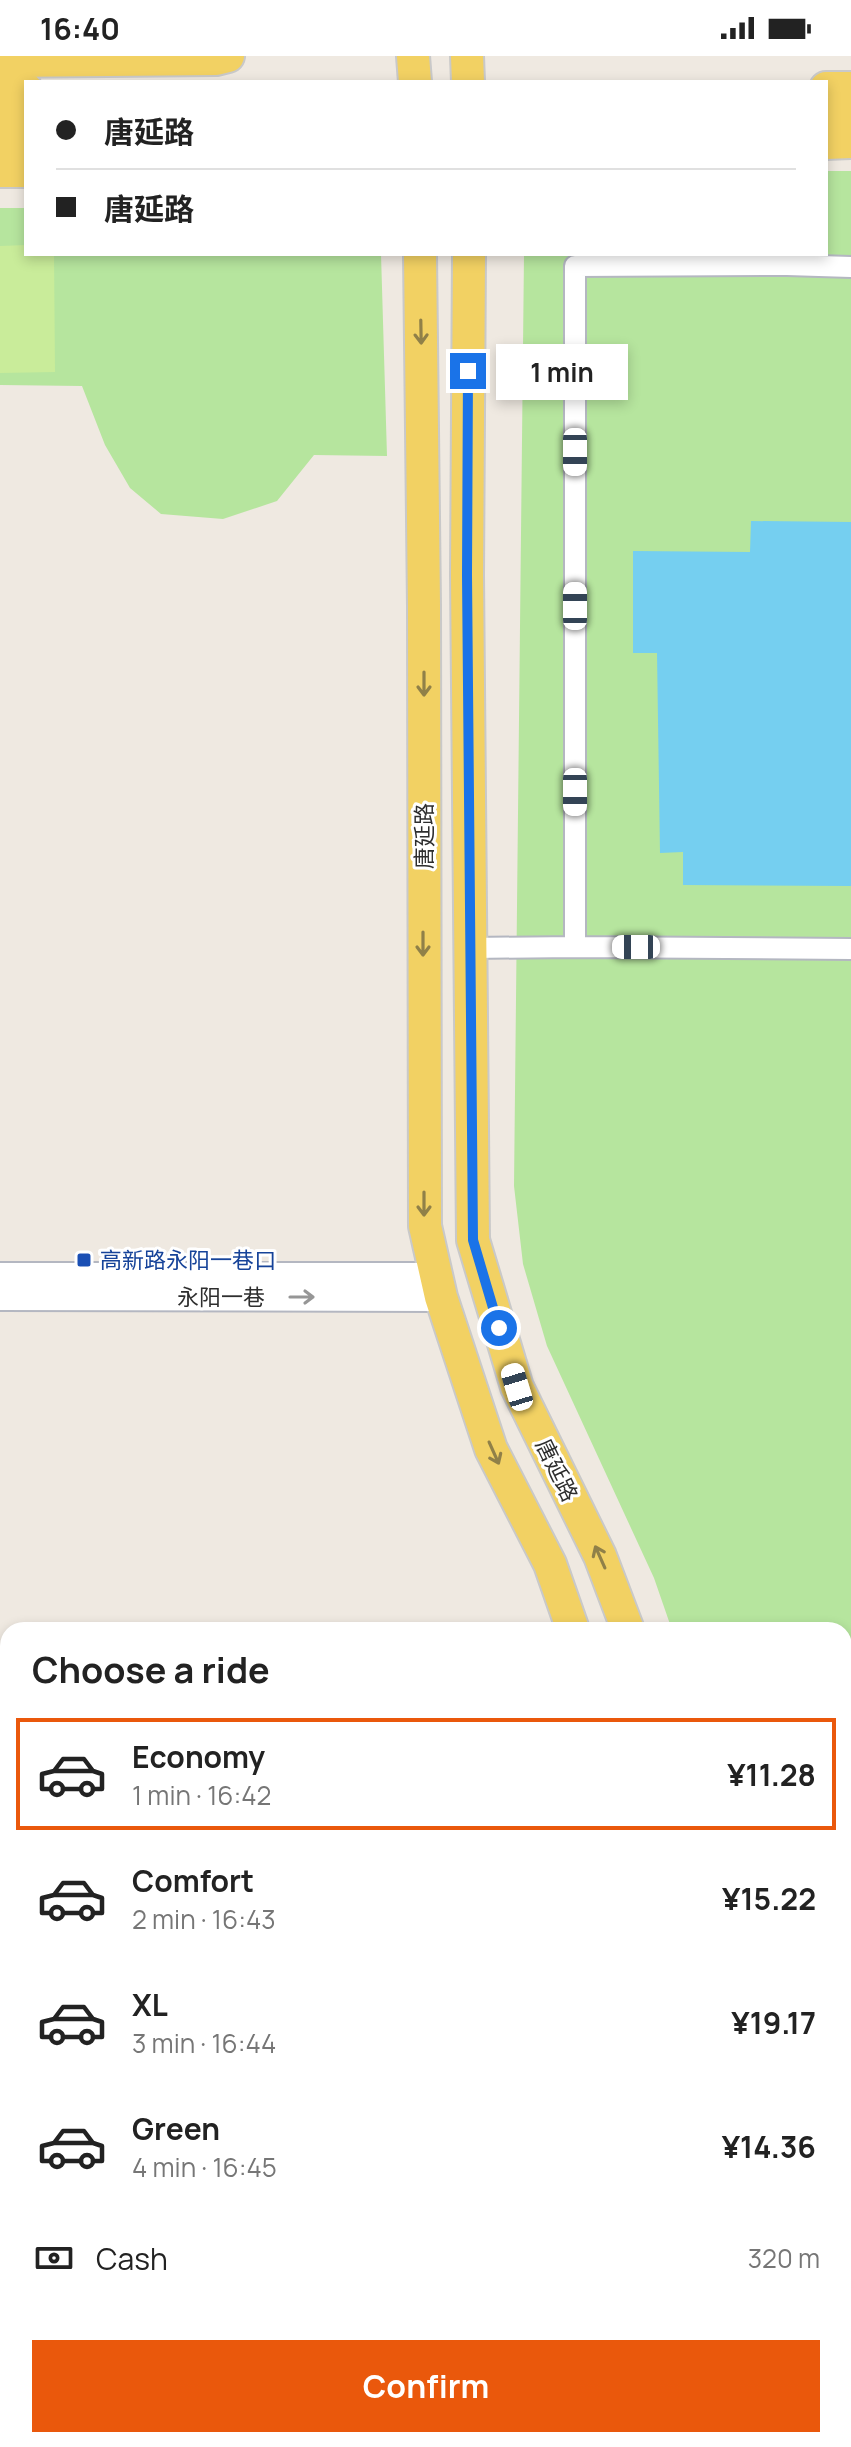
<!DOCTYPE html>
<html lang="en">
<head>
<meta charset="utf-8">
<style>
  body { margin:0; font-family:Manrope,"Noto Sans SC",sans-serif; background:#f6f6f6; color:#222; height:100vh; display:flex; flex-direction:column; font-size:30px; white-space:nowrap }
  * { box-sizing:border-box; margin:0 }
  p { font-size:26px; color:#767676 }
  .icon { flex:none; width:44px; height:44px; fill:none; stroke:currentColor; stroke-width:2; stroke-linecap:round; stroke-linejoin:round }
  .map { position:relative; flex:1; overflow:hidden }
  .panel { position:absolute; left:0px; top:1566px; width:852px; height:826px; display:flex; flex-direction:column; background:#fff; border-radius:24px 24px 0 0; box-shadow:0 4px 12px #0003 }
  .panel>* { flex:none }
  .banner { position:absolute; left:24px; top:24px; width:804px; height:176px; border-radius:0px; box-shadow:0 4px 12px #0003; display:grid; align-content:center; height:176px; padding:0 32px; background:#fff }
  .end { position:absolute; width:36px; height:36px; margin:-18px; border:10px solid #1a73e8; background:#fff; box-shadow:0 0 0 4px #fff }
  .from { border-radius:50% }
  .bubble { position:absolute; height:56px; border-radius:0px; background:#fff; box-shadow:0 4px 12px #0003; font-size:26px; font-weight:700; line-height:56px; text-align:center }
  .car { position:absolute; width:24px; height:48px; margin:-24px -12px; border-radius:10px; box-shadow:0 0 6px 2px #0007; background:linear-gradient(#fff 24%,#345 0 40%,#fff 0 76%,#345 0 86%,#fff 0) }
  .banner b { display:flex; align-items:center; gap:28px; height:76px; font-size:30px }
  .banner b+b { border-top:2px solid #e0e0e0 }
  .banner i { width:20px; height:20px; background:#222 }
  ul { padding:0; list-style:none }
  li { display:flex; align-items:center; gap:24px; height:112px; margin:0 16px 12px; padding:0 16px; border:4px solid transparent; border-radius:0px }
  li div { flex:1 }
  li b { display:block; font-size:30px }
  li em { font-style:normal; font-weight:700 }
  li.selected { border-color:#ea580c }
  li>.icon { width:72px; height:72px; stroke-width:1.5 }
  h2 { padding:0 32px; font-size:36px; line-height:96px }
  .pay { display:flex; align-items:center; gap:20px; height:88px; padding:0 32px; font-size:30px }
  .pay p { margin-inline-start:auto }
  .button { display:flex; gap:16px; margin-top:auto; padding:16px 32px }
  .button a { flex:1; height:92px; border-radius:0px; background:#ea580c; color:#fff; font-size:32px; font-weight:700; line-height:92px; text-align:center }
  .status { display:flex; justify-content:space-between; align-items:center; height:56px; padding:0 40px; background:#fff; direction:ltr }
  .status svg { height:22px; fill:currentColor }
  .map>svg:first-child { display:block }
</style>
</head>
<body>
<div class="status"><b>16:40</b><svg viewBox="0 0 49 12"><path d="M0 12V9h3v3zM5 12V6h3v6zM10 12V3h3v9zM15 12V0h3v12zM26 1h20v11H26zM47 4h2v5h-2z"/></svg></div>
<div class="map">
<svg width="851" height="2391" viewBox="0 0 851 2391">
  <rect width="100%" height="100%" fill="#efe9e1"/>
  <path fill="#b6e59e" d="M826,115h25v2028h-7v-569h-172l-18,-52 -107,-232 -24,-82 -9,-78 10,-932h302z
    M0,152h26v46h355l6,202 -73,-1 -37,46 -54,18 -62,-5 -31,-26 -25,-43 -23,-59 -82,-1z
    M0,1912h8v261h-8z
    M844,2326h7v65h-128v-7h121z"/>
  <path fill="#c9ec9a" d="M26,189v9h28l1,118 -55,1v-127z"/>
  <path fill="#75cff0" d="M751,465l100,1v364l-168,-1v-33l-23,1 -3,-200h-24v-102l117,1z"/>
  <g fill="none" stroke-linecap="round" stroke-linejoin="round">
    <path stroke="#c8c4bd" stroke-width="36" stroke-dasharray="36 18" stroke-linecap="butt" d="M844,2219h7"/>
    <defs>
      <path id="lane" d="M0,2350l8,1
        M337,2384l18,7"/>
      <path id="street" d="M787,198v11l-212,1v681l276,2
        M787,209l64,2
        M470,892l105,-1"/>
      <path id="secondary" d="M0,1221h436
        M0,1240l441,1"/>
      <path id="primary" d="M413,0l2,26
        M467,0l1,26
        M0,5l216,-2 12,-3
        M826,32h25
        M0,34l26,-1
        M826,60h25
        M0,62h26
        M0,87h26
        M826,87l25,-1
        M0,115h26
        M420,198l4,352 1,620 16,71 50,152 59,115 23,66
        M469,198l-2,321 6,665 44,147 83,169 28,74
        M844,2203h7
        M0,2211h8
        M844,2261h7
        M0,2265h8
        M844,2301h7
        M661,2384v7
        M603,2391v-7"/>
    </defs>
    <use href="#lane" stroke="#b4b7c1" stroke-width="14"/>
    <use href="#street" stroke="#b4b7c1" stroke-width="24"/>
    <use href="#secondary" stroke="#b4b7c1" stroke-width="32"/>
    <use href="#primary" stroke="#c9c9c9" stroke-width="36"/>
    <use href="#lane" stroke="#fff" stroke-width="10"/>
    <use href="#street" stroke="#fff" stroke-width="20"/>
    <use href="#secondary" stroke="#fff" stroke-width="28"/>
    <use href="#primary" stroke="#f2d163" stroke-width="32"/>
  </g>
  <defs><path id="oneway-shaft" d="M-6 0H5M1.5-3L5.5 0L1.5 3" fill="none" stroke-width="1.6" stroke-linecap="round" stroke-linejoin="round" transform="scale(2)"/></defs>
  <g stroke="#908048">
    <use href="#oneway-shaft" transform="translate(421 276) rotate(89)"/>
    <use href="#oneway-shaft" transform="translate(424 628) rotate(90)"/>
    <use href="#oneway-shaft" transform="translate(423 888) rotate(90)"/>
    <use href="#oneway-shaft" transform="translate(424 1148) rotate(90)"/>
    <use href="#oneway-shaft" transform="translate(494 1397) rotate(66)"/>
    <use href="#oneway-shaft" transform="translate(600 1501) rotate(-114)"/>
  </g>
  <use stroke="#969696" href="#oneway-shaft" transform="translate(302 1241)"/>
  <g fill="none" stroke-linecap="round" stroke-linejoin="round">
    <path stroke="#1a73e8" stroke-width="10" d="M468,315l-1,204 6,665 26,88"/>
  </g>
  <rect fill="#1a4fb4" stroke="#fff" stroke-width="3" x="76" y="1196" width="16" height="16" rx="4"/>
  <g text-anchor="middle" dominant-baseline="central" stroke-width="6" stroke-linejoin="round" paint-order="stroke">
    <g font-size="22" fill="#2e2e2e" stroke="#fff">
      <text transform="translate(424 780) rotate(-90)">唐延路</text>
      <text x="221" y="1241">永阳一巷</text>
      <text transform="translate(557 1414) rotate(64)">唐延路</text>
    </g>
    <g font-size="22" fill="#164399" stroke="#fff" text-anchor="start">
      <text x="100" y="1204">高新路永阳一巷口</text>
    </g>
  </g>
</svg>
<i class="end from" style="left:499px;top:1272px"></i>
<i class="end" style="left:468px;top:315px"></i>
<div class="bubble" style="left:496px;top:288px;width:132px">1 min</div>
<i class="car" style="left:575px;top:396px;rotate:180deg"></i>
<i class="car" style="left:575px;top:550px;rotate:0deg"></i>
<i class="car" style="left:575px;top:736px;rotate:180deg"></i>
<i class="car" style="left:636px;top:891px;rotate:270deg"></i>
<i class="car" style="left:517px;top:1331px;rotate:343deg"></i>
<div class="banner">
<b><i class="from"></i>唐延路</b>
<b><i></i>唐延路</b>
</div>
<section class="panel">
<h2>Choose a ride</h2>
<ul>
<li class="selected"><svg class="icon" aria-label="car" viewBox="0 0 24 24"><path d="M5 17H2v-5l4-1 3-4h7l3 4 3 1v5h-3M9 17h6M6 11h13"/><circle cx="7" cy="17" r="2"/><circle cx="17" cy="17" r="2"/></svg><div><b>Economy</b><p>1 min · 16:42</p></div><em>¥11.28</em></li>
<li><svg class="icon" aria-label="car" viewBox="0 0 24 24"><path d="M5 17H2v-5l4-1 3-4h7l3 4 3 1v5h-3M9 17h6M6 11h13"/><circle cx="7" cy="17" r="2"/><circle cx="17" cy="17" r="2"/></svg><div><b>Comfort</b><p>2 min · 16:43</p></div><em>¥15.22</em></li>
<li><svg class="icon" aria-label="car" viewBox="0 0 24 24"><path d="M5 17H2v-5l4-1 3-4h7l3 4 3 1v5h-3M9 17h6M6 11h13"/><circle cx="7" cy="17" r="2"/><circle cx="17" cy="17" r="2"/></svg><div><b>XL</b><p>3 min · 16:44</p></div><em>¥19.17</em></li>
<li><svg class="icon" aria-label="car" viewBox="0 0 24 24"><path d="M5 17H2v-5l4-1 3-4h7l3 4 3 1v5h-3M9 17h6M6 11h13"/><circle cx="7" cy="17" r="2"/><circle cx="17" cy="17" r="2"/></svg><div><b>Green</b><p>4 min · 16:45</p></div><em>¥14.36</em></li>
</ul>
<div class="pay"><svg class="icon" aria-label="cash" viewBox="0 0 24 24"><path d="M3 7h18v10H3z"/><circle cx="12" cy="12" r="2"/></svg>Cash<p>320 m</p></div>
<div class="button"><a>Confirm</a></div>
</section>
</div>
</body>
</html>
